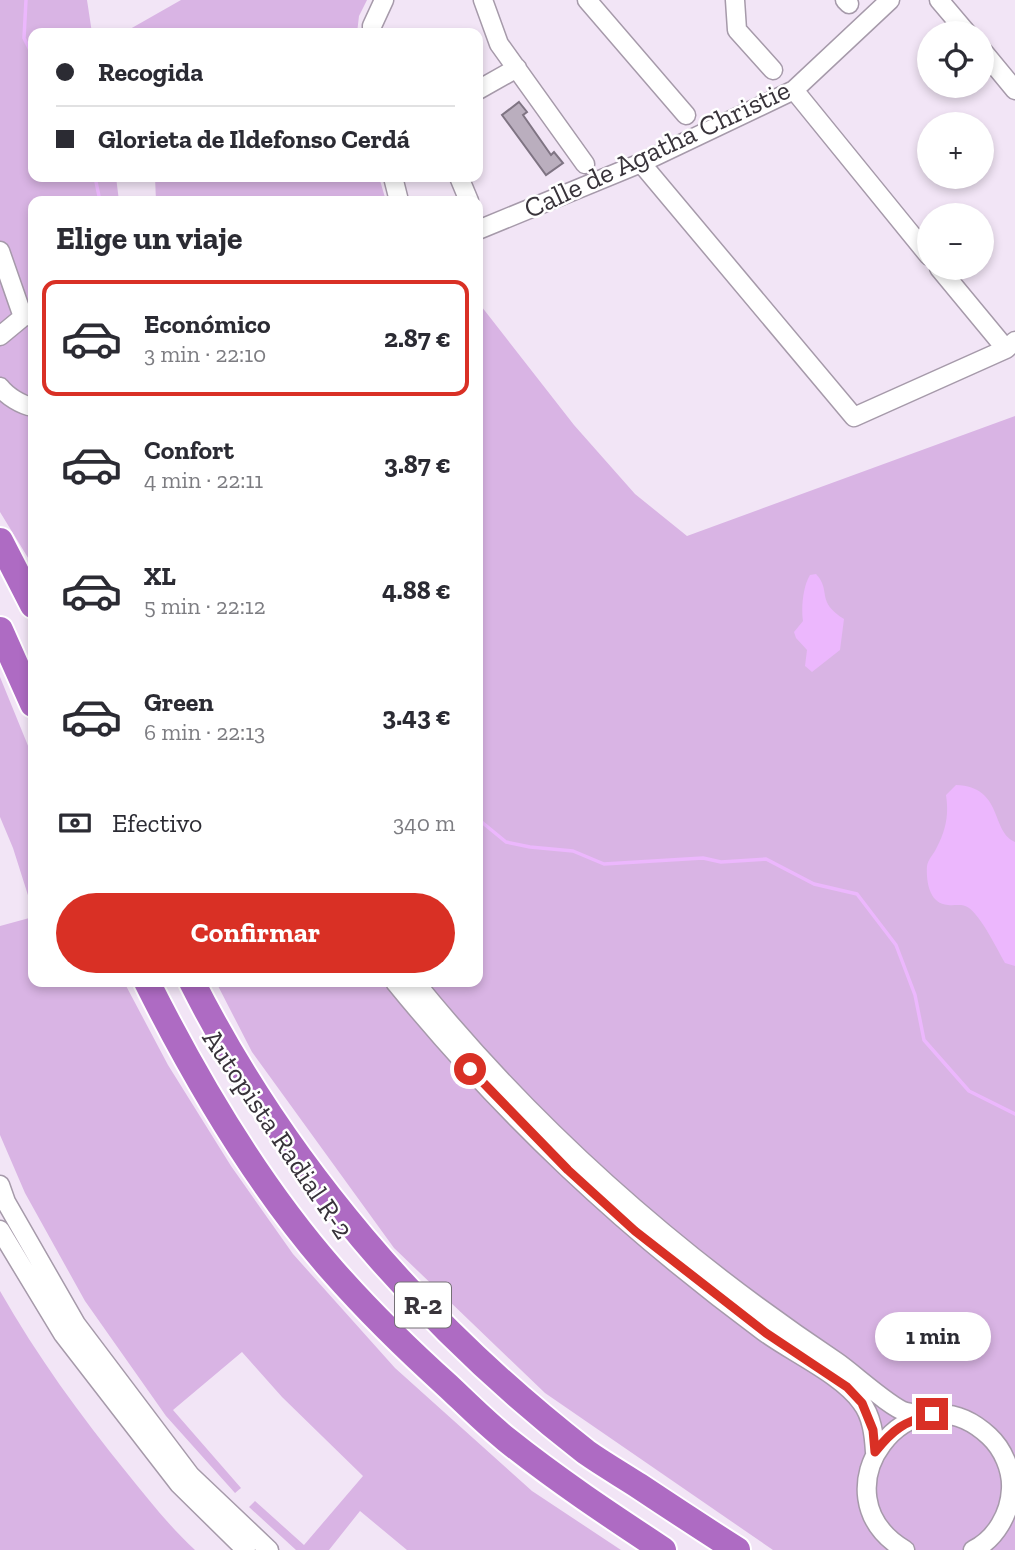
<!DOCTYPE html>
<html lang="es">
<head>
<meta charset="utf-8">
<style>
  body { margin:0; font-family:"Zilla Slab",serif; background:#f7f7f7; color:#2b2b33; height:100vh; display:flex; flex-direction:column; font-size:26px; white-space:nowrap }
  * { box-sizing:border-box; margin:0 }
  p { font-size:23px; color:#7c7c81 }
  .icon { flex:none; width:38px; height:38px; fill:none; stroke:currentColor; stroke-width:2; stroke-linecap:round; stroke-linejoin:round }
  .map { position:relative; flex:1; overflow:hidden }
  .sheet { position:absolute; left:28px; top:196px; width:455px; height:791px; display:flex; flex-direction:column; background:#fff; border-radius:14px; box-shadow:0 4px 10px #0003 }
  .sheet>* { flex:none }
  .hud { position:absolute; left:28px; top:28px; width:455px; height:154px; border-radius:14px; box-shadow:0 4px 10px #0003; display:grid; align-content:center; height:154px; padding:0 28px; background:#fff }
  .buttons { position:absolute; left:917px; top:21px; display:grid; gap:14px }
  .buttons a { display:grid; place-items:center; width:77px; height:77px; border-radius:50%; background:#fff; box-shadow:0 4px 10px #0003; font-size:35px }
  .end { position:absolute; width:32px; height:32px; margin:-16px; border:9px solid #d93025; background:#fff; box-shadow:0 0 0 4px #fff }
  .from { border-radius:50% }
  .bubble { position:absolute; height:49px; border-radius:24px; background:#fff; box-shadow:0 4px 10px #0003; font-size:23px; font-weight:800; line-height:49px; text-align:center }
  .hud b { display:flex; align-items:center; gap:24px; height:66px; font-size:26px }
  .hud b+b { border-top:2px solid #e1e1e2 }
  .hud i { width:18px; height:18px; background:#2b2b33 }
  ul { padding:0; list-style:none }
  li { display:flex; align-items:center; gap:21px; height:116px; margin:0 14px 10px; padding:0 14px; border:4px solid transparent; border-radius:14px }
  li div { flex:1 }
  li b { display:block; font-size:26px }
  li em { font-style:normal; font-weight:800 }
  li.current { border-color:#d93025 }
  li>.icon { width:63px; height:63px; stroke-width:1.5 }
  h2 { padding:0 28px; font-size:32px; line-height:84px }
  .pay { display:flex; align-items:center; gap:18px; height:77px; padding:0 28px; font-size:26px }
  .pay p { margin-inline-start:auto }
  .action { display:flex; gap:14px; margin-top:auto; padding:14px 28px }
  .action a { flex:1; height:80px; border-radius:42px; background:#d93025; color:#fff; font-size:28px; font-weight:800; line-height:80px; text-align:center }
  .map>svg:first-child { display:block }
</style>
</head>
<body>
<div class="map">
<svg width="1015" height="1550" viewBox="0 0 1015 1550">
  <rect width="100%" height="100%" fill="#f2e5f6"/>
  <path fill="#d9b4e4" d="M0,0h87l5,33h-59v144h83l3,24h-86v365l-33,-54z
    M181,0h186l-8,16 -2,17h-234z
    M155,177h224l7,24h-230z
    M478,302l96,123 61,69 52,42 328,-120v1134h-242l-228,-157 -151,-145 -142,-196 -36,-70h262z
    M0,677l33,81v153l-20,-63 -13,-31z
    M33,917v65h91l44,83 63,101 62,88 102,114 137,123 89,59h-214l-47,-39 -31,39h-33l-47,-43 6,-6 49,44 59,-69 -81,-79 -40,-45 -69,58 68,78 -6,5 -69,-77 -81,-115 -60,-108 -25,-58v-209z
    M0,1291c37,65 80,124 127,182 21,26 43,54 68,77h-195z"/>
  <path fill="#ecb7fd" d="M816,574c16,17 -1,27 28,45l-4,31 -28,22 -7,-6 2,-16 -11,-12 -2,-6 9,-11c-2,-13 0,-35 7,-46z
    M956,785c48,2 34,46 59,57v124l-10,-3c-9,-16 -23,-45 -36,-55 -7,-5 -14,-2 -21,-3 -19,-1 -22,-24 -21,-39 1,-7 7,-12 10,-19 9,-17 12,-33 9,-52z"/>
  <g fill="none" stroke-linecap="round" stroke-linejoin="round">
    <path stroke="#ecb7fd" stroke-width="3.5" d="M26,0l-2,38 9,18
      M95,177l5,24
      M478,819l28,23 24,5 43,4 31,13 99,-6 18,4 45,-3 48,25 43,10 39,51 19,50 9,45 45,51 46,23"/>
  </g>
  <path fill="#baaebe" stroke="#7f7483" stroke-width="2" d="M519,102l8,10 -4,3 28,40 3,-3 9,11 -17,12 -44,-60z"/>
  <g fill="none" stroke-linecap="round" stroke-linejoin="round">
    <defs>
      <path id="minor" d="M483,0l16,44 86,120
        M587,0l99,115
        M735,0l2,30 36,40
        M845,0l4,4
        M939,0l28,33
        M372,33v-7l12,-26
        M982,50l33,40
        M478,90l39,-22
        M794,90l135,166
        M641,163l213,254 152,-68 9,-8
        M393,177l6,24
        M459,177l10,24
        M478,230l163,-67 153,-73 96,-90
        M0,251l23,66
        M939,268l67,81
        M0,336l23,-19 10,-2
        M0,387c7,9 21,18 33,20
        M395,982c109,134 229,246 368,349 28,21 78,43 98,71 11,14 13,33 14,50
        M415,982c120,148 263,274 422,380 16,11 54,46 69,50 8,2 18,2 26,2
        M0,1185l6,17 70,122 114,151 79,75
        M0,1230l63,104 116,150 67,66
        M905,1550c-94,-56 5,-188 84,-114 14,13 23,34 22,53 -1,24 -15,50 -38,61"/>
      <path id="highway" d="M0,541l33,64
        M0,630l33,74
        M147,982c49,98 113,206 186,289 36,41 75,79 116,116 19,18 38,37 58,53 50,40 103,75 156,110
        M192,982c93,184 231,343 394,470 17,12 36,23 53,34 33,22 65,43 98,64"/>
    </defs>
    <use href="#minor" stroke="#a69aaa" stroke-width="21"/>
    <use href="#highway" stroke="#fff" stroke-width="30"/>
    <use href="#minor" stroke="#fff" stroke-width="18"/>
    <use href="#highway" stroke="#ae6bc3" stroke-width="26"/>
  </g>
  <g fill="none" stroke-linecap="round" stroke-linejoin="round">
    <path stroke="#d93025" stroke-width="9" d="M470,1069l98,101 67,61 131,102 81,54 15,16 11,27 2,22c18,-23 29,-30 57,-38"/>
  </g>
  <g text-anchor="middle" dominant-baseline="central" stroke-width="5" stroke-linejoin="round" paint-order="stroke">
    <rect fill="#fff" stroke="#747075" stroke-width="2" x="395" y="1282.5" width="56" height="45" rx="5"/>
    <g font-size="26" font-weight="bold" fill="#38333a">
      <text x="423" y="1305">R-2</text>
    </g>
    <g font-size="28" fill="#38333a" stroke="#fff">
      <text transform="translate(657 149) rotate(-25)">Calle de Agatha Christie</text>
      <text transform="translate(278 1134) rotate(56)">Autopista Radial R-2</text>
    </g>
  </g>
</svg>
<div class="buttons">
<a><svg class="icon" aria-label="locate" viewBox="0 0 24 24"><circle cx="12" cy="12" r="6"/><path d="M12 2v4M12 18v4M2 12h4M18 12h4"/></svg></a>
<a>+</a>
<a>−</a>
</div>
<i class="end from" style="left:470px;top:1069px"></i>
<i class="end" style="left:932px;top:1414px"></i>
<div class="bubble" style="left:875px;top:1312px;width:116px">1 min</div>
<div class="hud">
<b><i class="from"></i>Recogida</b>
<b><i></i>Glorieta de Ildefonso Cerdá</b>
</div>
<section class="sheet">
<h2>Elige un viaje</h2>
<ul>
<li class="current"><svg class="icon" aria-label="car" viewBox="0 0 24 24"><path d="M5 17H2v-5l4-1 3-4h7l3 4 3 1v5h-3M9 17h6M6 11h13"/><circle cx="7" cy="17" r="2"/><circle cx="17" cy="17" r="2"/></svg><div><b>Económico</b><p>3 min · 22:10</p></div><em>2.87 €</em></li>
<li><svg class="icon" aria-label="car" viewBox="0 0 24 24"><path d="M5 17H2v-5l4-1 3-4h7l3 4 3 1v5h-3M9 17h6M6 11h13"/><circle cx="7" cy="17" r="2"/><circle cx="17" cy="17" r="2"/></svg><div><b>Confort</b><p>4 min · 22:11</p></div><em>3.87 €</em></li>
<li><svg class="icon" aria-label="car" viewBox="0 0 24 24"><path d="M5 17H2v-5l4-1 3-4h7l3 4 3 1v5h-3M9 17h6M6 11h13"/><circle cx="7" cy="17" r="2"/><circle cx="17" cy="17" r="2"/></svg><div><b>XL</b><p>5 min · 22:12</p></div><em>4.88 €</em></li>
<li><svg class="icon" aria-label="car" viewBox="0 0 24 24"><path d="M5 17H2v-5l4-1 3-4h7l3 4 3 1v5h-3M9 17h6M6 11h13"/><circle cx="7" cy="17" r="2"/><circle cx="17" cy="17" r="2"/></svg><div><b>Green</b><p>6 min · 22:13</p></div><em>3.43 €</em></li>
</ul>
<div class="pay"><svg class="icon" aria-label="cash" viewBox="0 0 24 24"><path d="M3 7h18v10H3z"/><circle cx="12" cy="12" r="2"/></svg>Efectivo<p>340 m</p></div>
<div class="action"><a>Confirmar</a></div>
</section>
</div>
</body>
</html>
